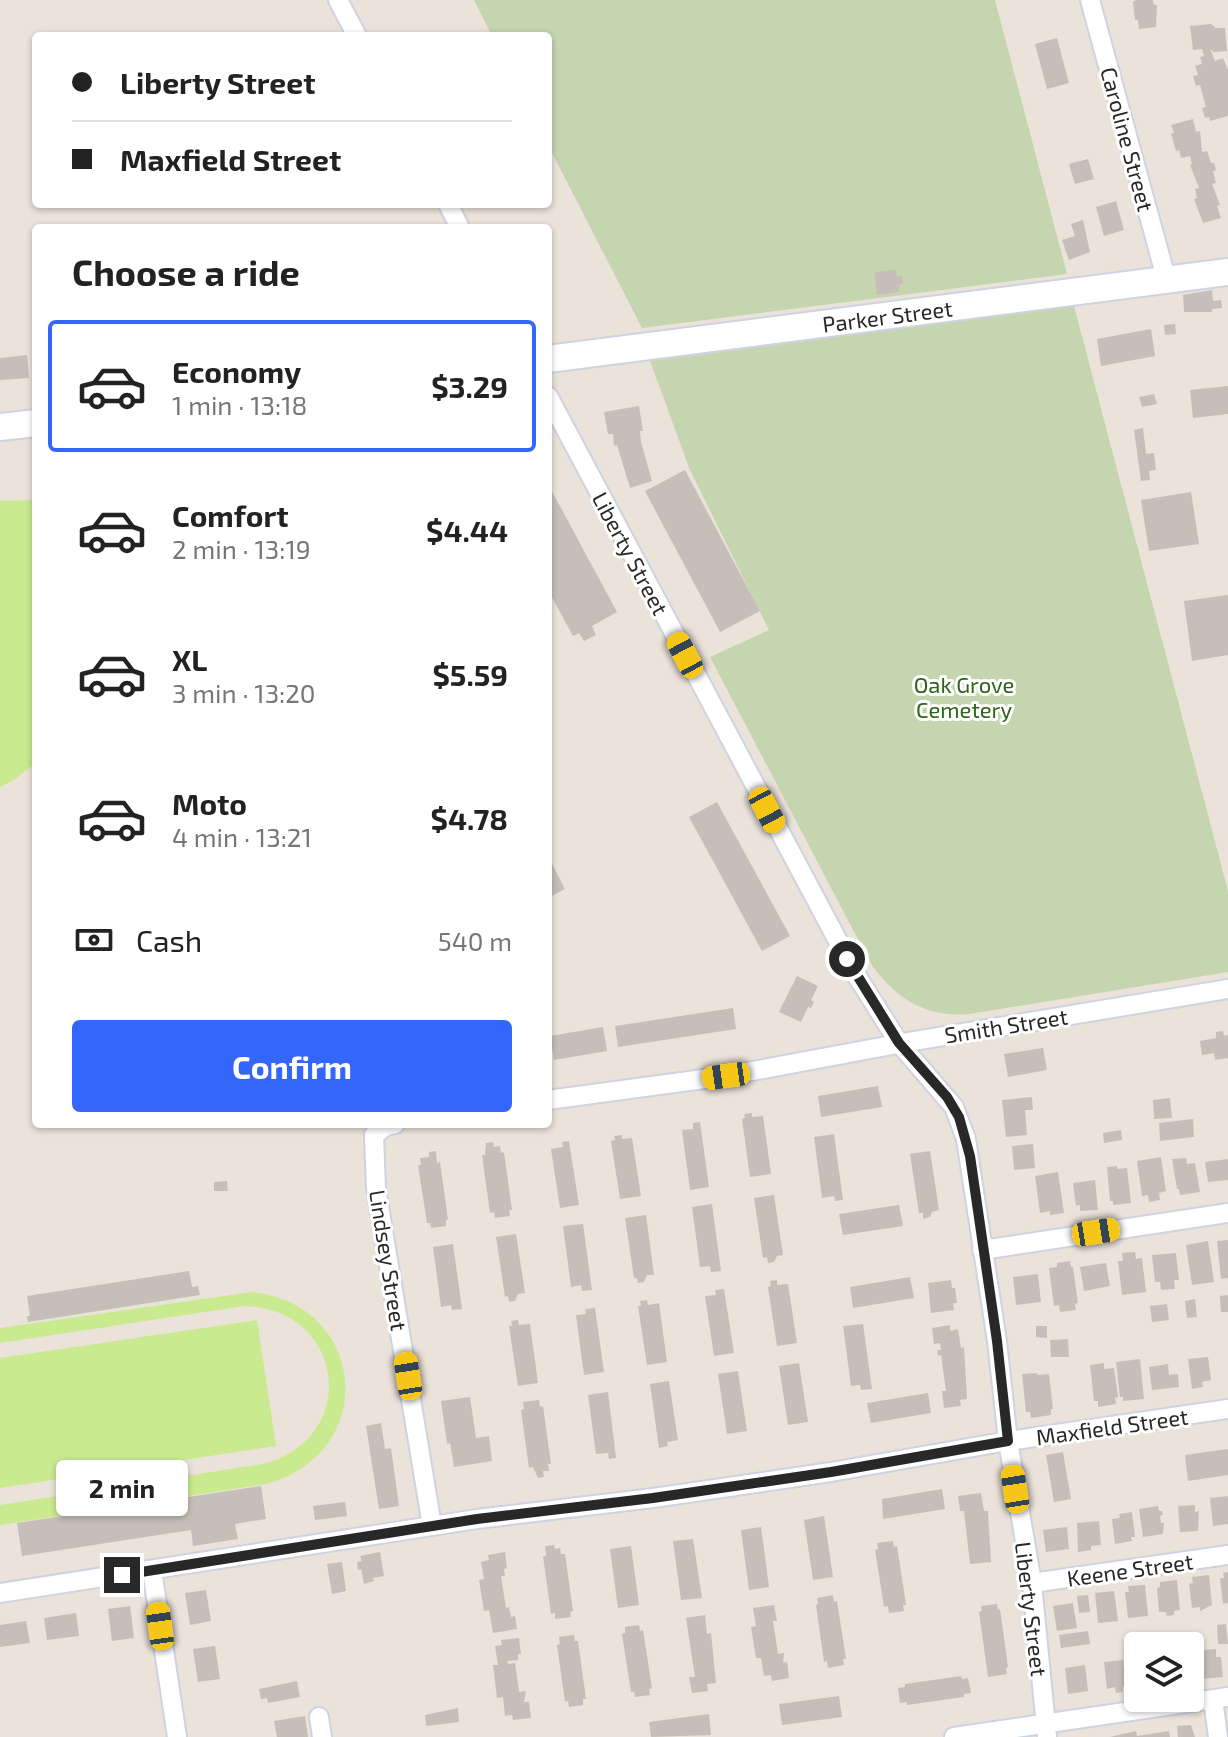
<!DOCTYPE html>
<html lang="en">
<head>
<meta charset="utf-8">
<style>
  body { margin:0; font-family:"Exo 2",sans-serif; background:#f6f6f6; color:#222; height:100vh; display:flex; flex-direction:column; font-size:30px; white-space:nowrap }
  * { box-sizing:border-box; margin:0 }
  p { font-size:26px; color:#767676 }
  .icon { flex:none; width:44px; height:44px; fill:none; stroke:currentColor; stroke-width:2; stroke-linecap:round; stroke-linejoin:round }
  .map { position:relative; flex:1; overflow:hidden }
  .side { position:absolute; left:32px; top:224px; width:520px; height:904px; display:flex; flex-direction:column; background:#fff; border-radius:8px; box-shadow:0 2px 6px #0004 }
  .side>* { flex:none }
  .top-card { position:absolute; left:32px; top:32px; width:520px; height:176px; border-radius:8px; box-shadow:0 2px 6px #0004; display:grid; align-content:center; height:176px; padding:0 40px; background:#fff }
  .fabs { position:absolute; left:1124px; top:1632px; display:grid; gap:16px }
  .fabs a { display:grid; place-items:center; width:80px; height:80px; border-radius:8px; background:#fff; box-shadow:0 2px 6px #0004; font-size:40px }
  .end { position:absolute; width:36px; height:36px; margin:-18px; border:10px solid #282828; background:#fff; box-shadow:0 0 0 4px #fff }
  .from { border-radius:50% }
  .bubble { position:absolute; height:56px; border-radius:8px; background:#fff; box-shadow:0 2px 6px #0004; font-size:26px; font-weight:700; line-height:56px; text-align:center }
  .car { position:absolute; width:24px; height:48px; margin:-24px -12px; border-radius:10px; box-shadow:0 0 6px 2px #0007; background:linear-gradient(#f5c518 24%,#345 0 40%,#f5c518 0 76%,#345 0 86%,#f5c518 0) }
  .top-card b { display:flex; align-items:center; gap:28px; height:76px; font-size:30px }
  .top-card b+b { border-top:2px solid #e0e0e0 }
  .top-card i { width:20px; height:20px; background:#222 }
  ul { padding:0; list-style:none }
  li { display:flex; align-items:center; gap:24px; height:132px; margin:0 16px 12px; padding:0 24px; border:4px solid transparent; border-radius:8px }
  li div { flex:1 }
  li b { display:block; font-size:30px }
  li em { font-style:normal; font-weight:700 }
  li.current { border-color:#3566fb }
  li>.icon { width:72px; height:72px; stroke-width:1.5 }
  h2 { padding:0 40px; font-size:36px; line-height:96px }
  .pay { display:flex; align-items:center; gap:20px; height:88px; padding:0 40px; font-size:30px }
  .pay p { margin-inline-start:auto }
  .primary-button { display:flex; gap:16px; margin-top:auto; padding:16px 40px }
  .primary-button a { flex:1; height:92px; border-radius:8px; background:#3566fb; color:#fff; font-size:32px; font-weight:700; line-height:92px; text-align:center }
  .map>svg:first-child { display:block }
</style>
</head>
<body>
<div class="map">
<svg width="1228" height="1737" viewBox="0 0 1228 1737">
  <rect width="100%" height="100%" fill="#ebe2d9"/>
  <path fill="#c4d5b0" d="M474,0h521l72,274 -425,54 -94,-183v-109h-56z
    M1074,306l154,585v81l-259,42c-43,4 -74,-16 -98,-50l-161,-307 59,-27 -79,-160 -40,-109z"/>
  <path fill="#c9ea8f" d="M36,500v263l-21,16 -15,8v-286z
    M252,1292c117,13 127,162 14,192l-266,41v-20l263,-41c98,-25 83,-156 -19,-158l-244,37v-15z
    M257,1320l19,126 -276,42v-130z"/>
  <path fill="#c6bfb9" d="M1136,0h17l1,5h3l-1,22 -17,2 -1,-9h-3l-2,-18z
    M1211,24l5,4h9l2,23 -13,1 -4,-3 5,12 8,-3 5,12v46l-18,5 -1,-4 -4,1 -3,-10 4,-1 -6,-22 -4,1 -3,-10 5,-1 -3,-9 7,-2 -2,-7 4,-1 -2,-7 -9,1 -3,-24z
    M1057,38l12,45 -22,6 -12,-45z
    M1193,119l3,13 4,-1 2,21 5,-1 4,12h3l2,7 -3,1 3,12 -4,1 8,21 -3,1 4,12 -18,5 -9,-24 3,-1 -2,-9 4,-1 -9,-23 2,-1 -2,-8 -9,2 -2,-8 -3,1 -5,-17 3,-1 -3,-8z
    M1088,159l6,20 -19,5 -6,-20z
    M1116,201l8,29 -20,6 -8,-29z
    M1083,220l7,32 -21,8 -7,-20 13,-4 -4,-12z
    M896,270l1,7 5,-1 1,8 -4,1v7l-22,3 -3,-23z
    M1212,290l1,11 8,-1 1,8 -10,1v3h-28l-1,-17z
    M1175,324l1,10 -11,1 -1,-10z
    M1151,329l4,27 -54,10 -4,-27z
    M27,355l2,23 -29,2v-22z
    M1228,386v28l-35,4 -3,-28z
    M1154,394l3,10 -15,3 -3,-10z
    M639,406l4,25h-3l1,11 11,39 -22,7 -13,-43 -3,1 -1,-12h-5l-4,-22z
    M1143,428l3,26 8,-1 2,17 -7,1 1,9 -9,1 -7,-51z
    M685,470l75,141 -40,21 -75,-141z
    M548,484l69,128 -25,14 4,9 -12,6 -5,-8 -6,3 -25,-46z
    M1191,492l8,52 -50,7 -8,-51z
    M1228,595v60l-36,6 -8,-60z
    M717,802l73,134 -28,15 -73,-134z
    M548,856l17,33 -17,9z
    M797,976l21,10 -7,14 3,2 -3,6 -3,-1 -7,15 -22,-10z
    M733,1008l3,21 -118,18 -3,-21z
    M603,1027l4,24 -53,9 -4,-24z
    M1223,1031l1,5 4,-1v23l-13,2 -1,-7 -12,2 -2,-14 16,-3v-6z
    M1043,1048l4,22 -39,7 -4,-23z
    M878,1086l4,21 -61,10 -3,-21z
    M1032,1097l1,13h-8l2,25 -21,2 -4,-37z
    M1170,1098l2,20 -18,1 -1,-19z
    M752,1113v4l11,-1 8,58 -21,3 -8,-58 3,-1 -1,-4z
    M1193,1119l1,18 -34,4 -1,-18z
    M700,1122l9,65 -19,3 -8,-60 11,-1v-6z
    M1121,1130l1,10 -18,3 -1,-10z
    M834,1134l9,66 -8,1 -1,-5 -12,2 -8,-61z
    M622,1135v4l10,-1 9,58 -21,3 -9,-58 4,-1 -1,-4z
    M569,1141l10,64 -19,3 -9,-59 12,-2 -1,-5z
    M493,1142l1,5 6,-1 1,7 3,-1 8,58h-3l1,6 -15,2 -1,-6 -4,1 -8,-58h3l1,-12z
    M1033,1144l2,24 -21,2 -2,-24z
    M436,1151l1,12 3,-1 8,58h-2v6l-15,2 -1,-5h-3l-9,-58h3l-1,-7 9,-1v-5z
    M930,1151l9,59 -7,2 -2,5 -7,2v-6h-4l-9,-59z
    M1161,1157l5,34 -7,2 1,7 -11,2 -1,-7 -6,1 -5,-35z
    M1186,1158l1,6 8,-1 5,29 -20,3 -1,-6h-2l-5,-30z
    M1228,1159v21l-20,2 -3,-20z
    M1117,1166v3l10,-1 4,35 -18,2v-4h-3l-3,-34z
    M1058,1172l6,41 -14,2v-4l-10,2 -5,-37z
    M1095,1180l3,30 -18,1v-6l-4,1 -3,-23z
    M227,1181l1,10h-14v-9z
    M774,1195l9,60 -6,1 -3,6 -6,1 -1,-6 -4,1 -9,-60z
    M712,1204l9,67 -10,1 -1,-6 -10,1 -8,-60z
    M899,1205l4,21 -60,9 -4,-21z
    M646,1215l8,60h-7l-3,7 -6,1 -1,-5h-3l-9,-60z
    M583,1224l9,66 -10,1 -1,-6 -10,2 -8,-61z
    M516,1234l9,59 -7,1 -3,7 -6,1 -1,-6 -3,1 -9,-60z
    M1228,1240v38l-7,1 -4,-38z
    M1208,1241l6,41 -22,3 -6,-40z
    M453,1244l9,65 -10,1 -1,-5 -10,2 -8,-60z
    M1135,1252l1,7 6,-1 4,34 -24,3 -4,-34h5l-1,-8z
    M1176,1253l3,27h-5l1,9 -14,1 -1,-8h-5l-3,-27z
    M1070,1261l1,6h2l5,36 -3,1 1,6 -16,2 -1,-7 -5,1 -5,-38 8,-1v-4z
    M1106,1263l4,23 -26,5 -4,-24z
    M189,1271l3,16 6,-1 2,9 -172,27 -1,-6h3l-3,-20z
    M1038,1274l3,28 -25,3 -3,-28z
    M910,1277l4,21 -61,10 -3,-21z
    M777,1280v5l11,-1 9,59 -20,3 -9,-59 3,-1 -1,-5z
    M951,1280l1,8h3l2,15h-4l1,7 -23,3 -3,-30z
    M724,1289l10,64 -20,3 -9,-60 11,-1 -1,-5z
    M1228,1295v17h-7l-1,-16z
    M1195,1299l2,18 -10,1 -2,-17z
    M647,1300l1,5 11,-2 8,59 -20,3 -9,-59h3l-1,-5z
    M1167,1304l2,16 -17,2 -2,-16z
    M595,1308l9,64 -20,3 -8,-60 10,-1 -1,-5z
    M518,1320l1,5 11,-1 8,59 -20,3 -9,-60h3l-1,-5z
    M863,1324l9,65 -11,1 -1,-5 -9,1 -8,-60z
    M950,1325v6l8,-2 3,19 3,-1 3,52 -7,1 1,6 -17,2 -2,-17h4l-5,-36 -3,1 -1,-6h4l-1,-7 -6,1 -2,-16z
    M1036,1326h11v12l-11,-1z
    M1068,1339l1,18h-18l-1,-17z
    M1208,1357l3,23 -9,2 1,5 -11,2 -4,-30z
    M1140,1359l4,40 -21,2v-4h-3l-4,-35z
    M799,1363l9,59 -20,3 -9,-59z
    M1104,1363v6l10,-1 4,29 -3,1 1,6 -18,3v-6h-4l-4,-36z
    M1168,1364l1,11 9,-1 1,13 -27,3 -3,-23z
    M738,1371l9,60 -20,3 -9,-60z
    M1037,1373v2l12,-1 4,35h-2v6l-20,3 -1,-6h-4l-4,-38z
    M669,1381l9,59 -11,2 1,4 -9,2 -9,-64z
    M608,1392l8,66 -7,1 -1,-6 -12,1 -8,-59z
    M928,1393l3,20 -60,10 -4,-20z
    M470,1397l6,41 13,-2 3,25 -38,6 -4,-24 -3,1 -6,-43z
    M539,1400l1,7 3,-1 8,58h-3l1,7h-6l1,6 -6,1 -5,-11 -4,1 -8,-58 3,-1 -1,-7z
    M381,1423l4,26 6,-1 8,58 -20,3 -13,-83z
    M1228,1449v26l-40,6 -3,-26z
    M1063,1452l8,47 -17,3 -8,-47z
    M261,1486l5,33 -31,5 3,15 -45,7 -2,-16 -169,26 -5,-33z
    M942,1489l3,20 -62,10 -1,-20z
    M981,1493l3,18h4l3,51 -21,2 -6,-53h-4l-2,-15z
    M1228,1496v28l-15,2 -3,-28z
    M345,1502l2,14 -32,4 -2,-14z
    M1195,1505v7l4,-1 -1,20 -18,1 -2,-26z
    M1158,1506l1,5h3l1,4 -3,1 1,7h3l-1,11 -20,3 -4,-28z
    M1132,1512l3,25h-4l1,4 -17,3 -3,-25 8,-1 -1,-4z
    M824,1516l9,61 -20,3 -9,-60z
    M1099,1521l2,24 -10,1v4l-13,2 -1,-29z
    M761,1527l8,60 -20,3 -8,-60z
    M1067,1527l2,22 -23,3 -3,-22z
    M693,1539l9,59 -21,2 -8,-59z
    M893,1541l1,6 3,-1 9,59h-3l1,6 -15,2 -1,-7 -4,1 -9,-57 3,-1 -1,-6z
    M554,1545l1,4 5,-1 1,6h4l8,57 -3,1 1,5 -16,2v-6l-4,1 -8,-58h3l-1,-10z
    M631,1546l8,59 -21,3 -8,-59z
    M380,1552l4,24 -11,2 1,3 -10,3 -3,-15 -3,1 -1,-8 5,-1 -2,-5z
    M505,1552l2,16 -3,1 1,7h-4l5,32 3,-1 2,10 4,-1 2,13 -24,4 -4,-23 -5,1 -5,-31 5,-1 -3,-17 8,-2 -1,-5z
    M342,1562l4,29 -14,3 -5,-30z
    M1228,1572v31l-5,1 -3,-26h4l-1,-5z
    M1209,1575l3,30 -12,6v-4l-8,1 -3,-24 4,-1 -1,-6z
    M1177,1580l3,30 -6,1v4l-7,1 -1,-4h-7l-2,-24 3,-1v-5z
    M1145,1585l3,31 -20,2 -3,-26h4l-1,-6z
    M206,1590l5,31 -21,4 -5,-32z
    M1114,1591l4,30 -20,2 -3,-30z
    M833,1595l1,7 3,-1 9,58h-3l1,6 -16,3 -1,-7 -3,1 -8,-57 2,-1 -1,-6z
    M1088,1595l2,17 -11,1 -2,-17z
    M1073,1603l4,25 -20,3 -4,-25z
    M997,1604l1,6 2,-1 8,58 -2,1 1,6 -19,3 -9,-65 3,-1 -1,-5z
    M774,1605l3,16h-4l5,33 6,-1 -1,10 4,-1 2,16 -17,3 -1,-6 -7,1 -3,-18h-5l-5,-31 5,-1 -3,-18z
    M130,1606l4,32 -22,3 -4,-32z
    M76,1613l3,23 -32,4 -3,-22z
    M705,1615l2,19 4,-1 5,50 -9,1 1,7 -16,2 -3,-16h6l-9,-59z
    M26,1621l4,22 -30,4v-22z
    M1226,1624l2,20h-10l-1,-19z
    M639,1625l1,6 3,-1 9,58 -3,1 1,6 -15,2 -1,-5h-3l-9,-58 3,-1v-6z
    M1088,1631l2,13 -29,4 -2,-13z
    M574,1635l1,6h3l8,58h-3v6l-14,2 -1,-6 -3,1 -8,-57 3,-1 -1,-7z
    M519,1638l2,16h-3v6l-11,1 1,3 7,-1 4,29 7,-1 -2,11h5l2,16 -18,2 -1,-5 -7,1 -2,-19 -6,1 -4,-33h5l-3,-19 7,-1 -1,-5z
    M215,1646l5,33 -22,3 -5,-33z
    M1216,1649v8h5l2,20 -22,2 -1,-21h4l-1,-8z
    M1123,1660l3,26h-3v6l-7,1 -1,-6 -8,2 -3,-27z
    M1085,1665l3,26 -20,3 -3,-26z
    M961,1676l1,3 6,-1 3,15 -7,1v3l-57,8v-3l-7,1 -2,-15 7,-1v-3z
    M297,1681l3,16 -32,6 -1,-5 -6,1 -2,-10z
    M839,1696l3,21 -60,8 -3,-21z
    M458,1708l1,14 -33,4 -1,-11z
    M709,1714l2,21 -60,2 -2,-15z
    M305,1716l3,21h-31l-3,-16z
    M1191,1725l4,12h-17l-1,-11z
    M1136,1731l1,5 32,-5 1,6h-60z"/>
  <g fill="none" stroke-linecap="round" stroke-linejoin="round">
    <defs>
      <path id="minor" d="M338,0l19,36
        M1090,0l76,278
        M448,204l12,24
        M548,396l307,577 44,70 55,64 12,32 31,202 11,100 24,142 15,154
        M548,1100l178,-24 182,-34 320,-53
        M395,1124l-9,2 -12,9 2,53 56,338
        M982,1250l246,-37
        M152,1570l25,167
        M1032,1583l196,-28
        M0,1593l477,-74 176,-21 178,-26 177,-31 220,-32
        M1213,1699l5,38
        M319,1717l3,20
        M954,1737l274,-40"/>
      <g id="secondary">
        <path id="s1" d="M548,359l680,-87"/>
        <path d="M0,427l36,-4"/>
      </g>
    </defs>
    <use href="#minor" stroke="#ced3e1" stroke-width="22"/>
    <use href="#secondary" stroke="#ced3e1" stroke-width="30"/>
    <use href="#minor" stroke="#fff" stroke-width="18"/>
    <use href="#secondary" stroke="#fff" stroke-width="26"/>
  </g>
  <g fill="none" stroke-linecap="round" stroke-linejoin="round">
    <path stroke="#282828" stroke-width="10" d="M122,1575l355,-56 176,-21 178,-26 177,-31 -11,-100 -27,-185 -11,-39 -12,-20 -48,-54 -52,-84"/>
  </g>
  <g text-anchor="middle" dominant-baseline="central" stroke-width="6" stroke-linejoin="round" paint-order="stroke">
    <g font-size="22" fill="#282828" stroke="#fff">
      <text transform="translate(1128 139) rotate(75)">Caroline Street</text>
      <text stroke="none"><textPath href="#s1" startOffset="342">Parker Street</textPath></text>
      <text transform="translate(631 553) rotate(62)">Liberty Street</text>
      <text transform="translate(1006 1025) rotate(-9)">Smith Street</text>
      <text transform="translate(389 1260) rotate(81)">Lindsey Street</text>
      <text transform="translate(1112 1426) rotate(-8)">Maxfield Street</text>
      <text transform="translate(1130 1569) rotate(-8)">Keene Street</text>
      <text transform="translate(1032 1609) rotate(83)">Liberty Street</text>
    </g>
    <g font-size="22" fill="#2c6418" stroke="#fff">
      <text x="964" y="684">Oak Grove<tspan x="964" dy="25">Cemetery</tspan></text>
    </g>
  </g>
</svg>
<div class="fabs">
<a><svg class="icon" aria-label="layers" viewBox="0 0 24 24"><path d="M12 4l9 5-9 5-9-5zM3 14l9 5 9-5"/></svg></a>
</div>
<i class="end from" style="left:847px;top:959px"></i>
<i class="end" style="left:122px;top:1575px"></i>
<div class="bubble" style="left:56px;top:1460px;width:132px">2 min</div>
<i class="car" style="left:685px;top:655px;rotate:332deg"></i>
<i class="car" style="left:767px;top:810px;rotate:152deg"></i>
<i class="car" style="left:726px;top:1076px;rotate:262deg"></i>
<i class="car" style="left:1096px;top:1232px;rotate:81deg"></i>
<i class="car" style="left:408px;top:1376px;rotate:351deg"></i>
<i class="car" style="left:1015px;top:1489px;rotate:351deg"></i>
<i class="car" style="left:160px;top:1626px;rotate:352deg"></i>
<div class="top-card">
<b><i class="from"></i>Liberty Street</b>
<b><i></i>Maxfield Street</b>
</div>
<section class="side">
<h2>Choose a ride</h2>
<ul>
<li class="current"><svg class="icon" aria-label="car" viewBox="0 0 24 24"><path d="M5 17H2v-5l4-1 3-4h7l3 4 3 1v5h-3M9 17h6M6 11h13"/><circle cx="7" cy="17" r="2"/><circle cx="17" cy="17" r="2"/></svg><div><b>Economy</b><p>1 min · 13:18</p></div><em>$3.29</em></li>
<li><svg class="icon" aria-label="car" viewBox="0 0 24 24"><path d="M5 17H2v-5l4-1 3-4h7l3 4 3 1v5h-3M9 17h6M6 11h13"/><circle cx="7" cy="17" r="2"/><circle cx="17" cy="17" r="2"/></svg><div><b>Comfort</b><p>2 min · 13:19</p></div><em>$4.44</em></li>
<li><svg class="icon" aria-label="car" viewBox="0 0 24 24"><path d="M5 17H2v-5l4-1 3-4h7l3 4 3 1v5h-3M9 17h6M6 11h13"/><circle cx="7" cy="17" r="2"/><circle cx="17" cy="17" r="2"/></svg><div><b>XL</b><p>3 min · 13:20</p></div><em>$5.59</em></li>
<li><svg class="icon" aria-label="car" viewBox="0 0 24 24"><path d="M5 17H2v-5l4-1 3-4h7l3 4 3 1v5h-3M9 17h6M6 11h13"/><circle cx="7" cy="17" r="2"/><circle cx="17" cy="17" r="2"/></svg><div><b>Moto</b><p>4 min · 13:21</p></div><em>$4.78</em></li>
</ul>
<div class="pay"><svg class="icon" aria-label="cash" viewBox="0 0 24 24"><path d="M3 7h18v10H3z"/><circle cx="12" cy="12" r="2"/></svg>Cash<p>540 m</p></div>
<div class="primary-button"><a>Confirm</a></div>
</section>
</div>
</body>
</html>
